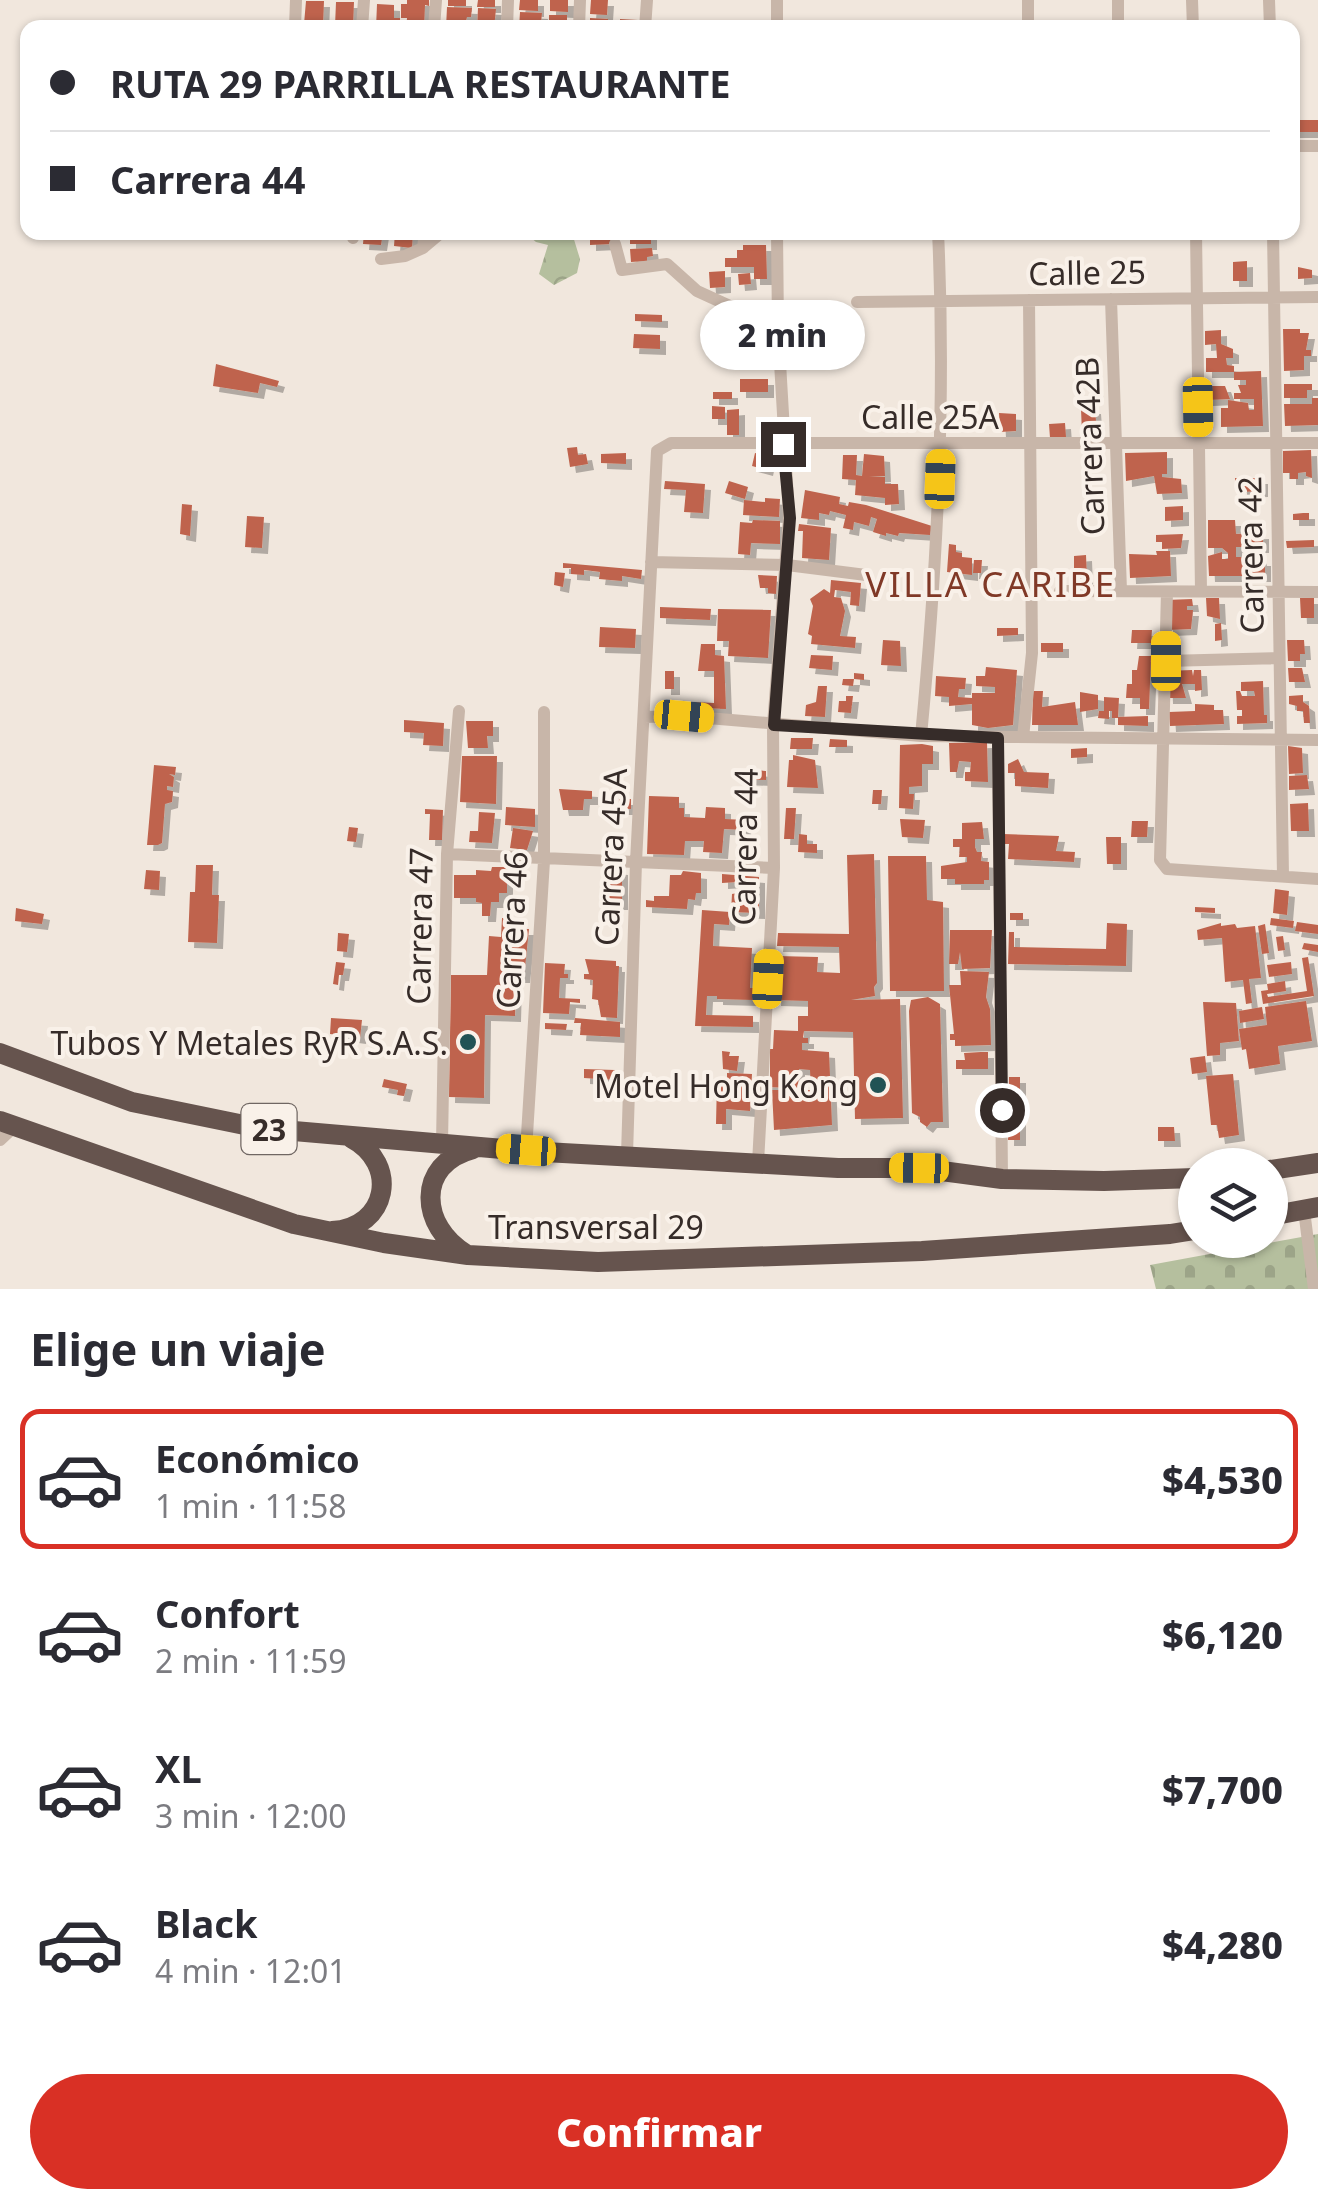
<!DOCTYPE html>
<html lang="es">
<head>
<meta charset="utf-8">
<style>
  body { margin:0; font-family:"Noto Sans",sans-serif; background:#f7f7f7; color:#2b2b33; height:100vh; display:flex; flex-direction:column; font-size:38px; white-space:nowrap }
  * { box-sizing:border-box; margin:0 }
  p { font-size:32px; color:#7c7c81 }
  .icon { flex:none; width:55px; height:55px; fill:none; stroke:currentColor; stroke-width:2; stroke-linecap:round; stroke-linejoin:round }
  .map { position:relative; height:1289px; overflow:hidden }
  .panel { display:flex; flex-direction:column; background:#fff; flex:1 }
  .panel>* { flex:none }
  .top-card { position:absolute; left:20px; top:20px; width:1280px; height:220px; border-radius:20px; box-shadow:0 2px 8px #0004; display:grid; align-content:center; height:220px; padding:0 30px; background:#fff }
  .tools { position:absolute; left:1178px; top:1148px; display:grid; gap:20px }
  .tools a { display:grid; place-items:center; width:110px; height:110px; border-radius:50%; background:#fff; box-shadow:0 2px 8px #0004; font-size:50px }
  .end { position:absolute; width:45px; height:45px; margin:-22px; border:12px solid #362c29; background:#fff; box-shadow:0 0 0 5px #fff }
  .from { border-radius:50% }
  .bubble { position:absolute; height:70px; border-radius:35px; background:#fff; box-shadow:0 2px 8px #0004; font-size:32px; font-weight:800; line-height:70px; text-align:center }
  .car { position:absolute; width:30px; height:60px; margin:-30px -15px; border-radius:12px; box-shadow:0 0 8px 2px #0007; background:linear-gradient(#f5c518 24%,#345 0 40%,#f5c518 0 76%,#345 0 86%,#f5c518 0) }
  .top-card b { display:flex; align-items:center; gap:35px; height:95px; font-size:38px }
  .top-card b+b { border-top:2px solid #e1e1e2 }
  .top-card i { width:25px; height:25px; background:#2b2b33 }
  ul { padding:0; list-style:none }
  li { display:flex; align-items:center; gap:30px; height:140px; margin:0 20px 15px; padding:0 10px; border:5px solid transparent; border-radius:20px }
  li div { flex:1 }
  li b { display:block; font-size:38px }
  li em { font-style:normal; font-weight:800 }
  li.active { border-color:#d93025 }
  li>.icon { width:90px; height:90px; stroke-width:1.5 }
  h2 { padding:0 30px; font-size:45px; line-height:120px }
  .button { display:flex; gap:20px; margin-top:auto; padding:20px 30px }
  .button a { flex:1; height:115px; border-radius:60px; background:#d93025; color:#fff; font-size:40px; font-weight:800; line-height:115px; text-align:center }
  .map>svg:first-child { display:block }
</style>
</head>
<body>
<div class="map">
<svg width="1318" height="1289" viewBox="0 0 1318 1289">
  <defs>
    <pattern id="forest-crowns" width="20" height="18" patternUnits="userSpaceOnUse" patternTransform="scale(2.5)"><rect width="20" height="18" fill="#b5bf9e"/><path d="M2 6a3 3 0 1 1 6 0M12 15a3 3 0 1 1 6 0" fill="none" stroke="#9ca488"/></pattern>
    <pattern id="cemetery-stones" width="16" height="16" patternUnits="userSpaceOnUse" patternTransform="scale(2.5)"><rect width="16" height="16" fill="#b5bf9e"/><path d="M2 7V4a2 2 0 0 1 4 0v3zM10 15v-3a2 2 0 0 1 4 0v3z" fill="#9ca488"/></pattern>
    <filter id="shadow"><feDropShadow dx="6" dy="6" stdDeviation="0" flood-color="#0004"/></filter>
  </defs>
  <rect width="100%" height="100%" fill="#f1e7dd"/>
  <path fill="url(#forest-crowns)" d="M525,233h47l8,26 -3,14 -23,12 -15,-11 9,-29 -12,-3z"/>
  <path fill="url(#cemetery-stones)" d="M1318,1234v55h-162l-6,-24z"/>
  <path fill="#bf644d" filter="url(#shadow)" d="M407,0h22v6l-4,-1 -1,23h-18l1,-10h-6v-14h6z
    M448,0h18v6h-18z
    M478,0h17v7h-18z
    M520,0h18v11l-19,-1z
    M550,0h18v12l-18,-1z
    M591,0h17l-1,15 -17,-1z
    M306,1h18l-1,24 -19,-1z
    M336,2h18l-1,24h-18z
    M377,4l17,1v13h6v5h-6v5h-18z
    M447,7l25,1 -1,9h-4l-3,11h-18z
    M478,8l18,1 -2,19h-17z
    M520,12l22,1 -1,10 -4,5h-18z
    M549,15h18v13h-18z
    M590,18l18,1v9h-18z
    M620,19l18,1v8h-18z
    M1292,120h26v12h-26z
    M364,232h19l-2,13 -18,-1z
    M395,232h18l-1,16 -18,-2z
    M590,232h20l1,12 -21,1z
    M630,232h21v12h-21z
    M743,245h23l1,34h-13v-12h-29v-9h12v-8h6z
    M652,248l1,8 -6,1v4l-16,1 -1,-13z
    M1247,261v20h-14v-19z
    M1298,267l14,3v8l-14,1z
    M725,271v16l-15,1 -1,-16z
    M750,273l1,11 -12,1 -1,-11z
    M635,314l27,1v7l-27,-1z
    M1283,329h17v4h9l-3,17h5v6h-7v14l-20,1z
    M1221,330v14l12,5v9h-7l1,7 7,1v6h-28v-14h11l-1,-14 -11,1v-14z
    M634,334l26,1v14l-27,-1z
    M216,364l63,17 -2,6 -17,-4 -2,10 -45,-7z
    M1261,371l2,55 -42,1v-19h7v-8l20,3 1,7h5v-11h-20v-6h7l-3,-8h8v-5h-12v-8z
    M740,379h28v13h-28z
    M1284,384h28v6h-5v8h-23z
    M1206,386h19l5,13 -23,1z
    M713,392h19v7h-19z
    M1312,398h6v27l-33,1 -1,-22h28z
    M712,406l13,1v12h-13z
    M1095,408l2,26h-15l-1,-25z
    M739,409v26h-12v-25z
    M999,413l17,1v17l-16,1z
    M1065,423l1,14 -16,1 -1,-14z
    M577,447l1,8 8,-1 2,10 -18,3 -3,-19z
    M1311,450l1,28 -6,-2v-4l-8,1v6h-8v-6h-7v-22z
    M1167,452v22h-5v3l19,2 1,14 -25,1 -3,-18 -28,5 -1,-28z
    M626,453v11l-25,-1v-9z
    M755,453l15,3 -3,14 -15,-4z
    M864,454l20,2 1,20 -16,1h16v7h13l1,20 -14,1v-7l-30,-3 1,-15 -14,-1 1,-24h14l-1,20 6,1z
    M1235,478h27v13l-21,1v-5h-6z
    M665,481l40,3 -2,29 -19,-1 2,-22 -22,-1z
    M729,481l19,6 -3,12 -20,-6z
    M805,490l35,7 -1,7 9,2 1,-4 17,3 66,21 -2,9 -31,-2 -1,3 -12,-3v3l-13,-4 4,-13 -6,-2 -2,9 -15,-4 -1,8 -10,-2 3,-13 -16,-4 -1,4 -10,-2v7l-18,-2z
    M765,498l15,1 -1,18 -36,-2 1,-15 21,2z
    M182,504l10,1 -2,31 -10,-2z
    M1183,506v14l-18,1v-14z
    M1303,513h6v7h-16v-6z
    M247,516l17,1 -2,31 -17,-1z
    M753,520l27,1v23l-29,-1 -1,12 -12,-1 2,-32 12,1z
    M1208,520h27l1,14 27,-1v14h-27v10h14v-6h8l3,9h4v16h-56l-1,-20 14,-4v7h6v-6l-6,-5h-14z
    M799,524l32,4 -2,32 -27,-2 1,-27h-5z
    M1183,534l-2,14 -19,1v-7h-6v-7z
    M1314,540v7l-27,1 -1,-7z
    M949,544l7,1v7l6,1v4l10,1v17l-25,-3z
    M1156,551h14l1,25 -41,2 -1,-24 28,1z
    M1086,555l1,24h-13v-23z
    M974,560h8l-1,13h-8z
    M563,563l79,7 -1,9 -19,-3v5l-23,-2 1,-7 -16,-2v5l-13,-1v-6h-8z
    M555,572l10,1 -2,14 -9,-2z
    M758,575l19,1 -1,18 -8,-1v-5h-8z
    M831,580l30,3 -2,23 -9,-1 1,-13 -16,-2 -1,7 7,1 4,13 -5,25 16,1 -1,11 -44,-4 1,-8 -4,-2 5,-28 -3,-7 14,-10 6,4z
    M1206,598h13l1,21 -13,-3z
    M1300,598h14v20h-13z
    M1192,599l1,7h-6v4h6l-2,19 -24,1 -1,-30z
    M660,607l51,2 -1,11 -50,-2z
    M718,609l53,1 -3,48 -40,-2 1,-15h-12z
    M1221,623l1,17 -7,1v-17z
    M600,627l36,2 -1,19 -36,-1z
    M997,628h21v7l-21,1z
    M1132,630h20l-1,13h-20z
    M883,640l17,1 1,25 -20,-1z
    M1287,640h17l1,14h-5v7h-12z
    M1041,643h22v9h-22z
    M701,644h14v11l9,1 2,53 -31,-1v-6l19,1v-32h-16z
    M811,655l22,1 -1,14 -23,-2z
    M1139,656h12l-2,53h-9v-11h-14l1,-14h5v-14h5z
    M986,667l31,3 -4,55 -25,3 -16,-3v-21l-23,2v-9l-14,-1 1,-20 30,2 -1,11h-6l-1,8 14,1v-5h23v-6l-19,-1v-10h9z
    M1288,668h14l3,14h-16z
    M1192,670l1,6 1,-6h7l1,20 -7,1v-7h-13l4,14h-19l-1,-27z
    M665,671h9v18h-9z
    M854,673l10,1v6l-10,-1 -1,7 -11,-1 1,-6h11z
    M1263,681l1,34h3v8l-30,1v-8h5v-6h-5l-1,-19h4l2,5h13l-1,-5h-13v-9z
    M818,686h9l-2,31 -20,-1 1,-11 10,-3z
    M1033,691h10l-1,16 33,-5 3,23h-46z
    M1080,692l18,3v14l-18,3z
    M1303,695v7l6,4 1,17h-6l-1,-12h-6v-5l-8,-2v-8z
    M846,696h7l-2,17 -13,-1 1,-11h7z
    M1104,697l15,1 -1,19 30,-1v10l-30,-1v-7h-6v-7h-3v8l-11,-1 1,-7h5z
    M1195,704l19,1v5h9l1,14 -54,2 -1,-14 26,-1z
    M404,720l40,3 -1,23 -20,-1 1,-12 -20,-1z
    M466,721h27v15h-6l1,12h-20z
    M791,738h22l-1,11h-22z
    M830,739l17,1v7h-18z
    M987,742l1,40 -23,-1v-9h5l1,-10 -12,-1 -2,11h-7l-1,-29z
    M922,744l11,2v18h-11v22l-13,1v7h5l-1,15 -14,-1 1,-63z
    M1288,746l14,2 1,25 -14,1z
    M1087,748v9l-16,1v-9z
    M793,755l22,5 3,28 -31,-1 2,-27h4z
    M462,756h35l-1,48 -36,-2z
    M1018,759l6,13 25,1 -1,15 -33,-2v-13h-7v-9z
    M154,765l22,2 -1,8 -6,-1 5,3 -1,10 -6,-1v4l6,1 -1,11 -7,2 -3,39 -4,2h-11z
    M737,769l29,2v9l-29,-1z
    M1307,775l2,14 -20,1v-14z
    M559,789l33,2v8h-8l-1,11h-20z
    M873,790h9l-1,14h-9z
    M649,796l30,1v11h5v9l21,1 1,-11 19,1v11l21,1 -1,10 -21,-1 -2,24 -19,-1 1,-11h-19l-1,14 -37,-1z
    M619,799h12v10h-12z
    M1308,803l1,28h-18l-1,-27z
    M506,807l29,2v18l-30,-2z
    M786,808h10l-2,31h-10z
    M425,809l18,1 -1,30h-13l1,-26h-5z
    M479,812l16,1 -3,30 -23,-1 1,-11h8z
    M900,819l25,1 -2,18 -21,-1z
    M1132,821h16l-1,16h-16z
    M982,822l2,17h-9v8l2,5h5l-1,9 8,1v18h-5v4h-29v-5h-14v-13l26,-4v-5h-8l1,-10h-7v-8h9v-16z
    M349,827l9,1 -2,14 -9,-1z
    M513,828l20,3 -6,19 -17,-2z
    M799,834l8,1v9h10v9l-19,-1z
    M1003,834l56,2 -3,15 19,1 -1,10 -66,-3 1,-15h-6z
    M1106,837h15v27h-14z
    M874,854l3,129 -3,4 1,9 -24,4 49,-1 3,119 -48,1 -2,-87 -49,-1 -1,7h5v5h-6v7l27,2 3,73 -58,5 -2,-40h39l-1,-20 -11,-1 -1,19 -33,-1 1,-9h4v-29h3l1,-19 24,1v-15h10v-15l-33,-1 2,-44 41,1 -1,15 23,1 -1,-26 -62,-1 1,-13 71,1 -2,-79z
    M888,856h38l1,44 16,2 1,89h-54z
    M196,865h17l-1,30h7l-2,48 -29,-1 2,-50h5z
    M492,867h19v13h-4v13h-8v9h-8l-1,14h-8v-13l-6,-1v-4h-22v-23h22v-5l15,1z
    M612,868l10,1v35h-21v-20l10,-2z
    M146,870l14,1 -1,19 -15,-1z
    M683,871l18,2v20h-5l-1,7 -7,-1 -1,10 -41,-2v-7l8,1v-5h15l1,-21h11z
    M722,874l37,3v36l-28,-1 1,-18 16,-3 -11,-1 1,-8 -16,1z
    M1275,889l14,2 -2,24 -14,-2z
    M1195,907l20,1v5l-20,-1z
    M16,908l28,6 -2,10 -27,-3z
    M702,910l28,2 -1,13 -15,-1 -1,22 39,2 -2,40h4l-1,12 -36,-1v-3h-10l-1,19 47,1v11l-58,-1z
    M1010,913h13v7h-13z
    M502,918l17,1v10h10l-5,48h-8l-1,39 -30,-1 -1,83 -35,-1 2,-122h36l2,-39 12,1z
    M1271,918l23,3 -1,7 -23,-3z
    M1297,922l21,3v9l-23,-3z
    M1107,923l20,1 -1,42 -118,-2 1,-32h5v15l92,2z
    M1221,923v3l14,-2 2,4 18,-2 6,52 -12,1 3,24 -6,1 -3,-24 -18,2 -3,-44 -24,2 -1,-10z
    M1265,924l4,29 -7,1 -4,-28z
    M950,930h42l-2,38 -28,1 -2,-17 -2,12h-9z
    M338,933l11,1 -2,18 -10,-1z
    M1283,936l2,14 -7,1 -2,-14z
    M1304,943l14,2v7l-16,-3z
    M1308,957l6,39 -51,8 -2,-13 7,-1 -1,-6 18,-3 1,10 -19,3 1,3 39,-6 -5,-33z
    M585,959l31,2v5h3l-2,52 -16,-1 -3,-17 -6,-1 1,-19 -9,-1v-5h5z
    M336,962l9,1 -2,12h-4l-1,10 -5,-1z
    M1291,962l1,12 -23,3 -2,-12z
    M545,963l20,1 -1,10h4v4h-8l-1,20 21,1v4l-10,-1 -1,12 -26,-1z
    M960,971l29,1 -3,25 4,12 1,36 -36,1v-6h-5v-6h4l-5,-49h12z
    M928,997l12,7 3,118h-12l-4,5 -7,-5v-5l-8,-4 -3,-102 2,-11z
    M1306,1001l6,40 -34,5 2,18 -31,5 -3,-20 -4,1 -3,-21 28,-4 -2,-18z
    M1203,1002l33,1 3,38 -19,2v12l-13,1z
    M1262,1007l2,12 -24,4 -1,-12z
    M331,1018l31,2 -2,18 -30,-4z
    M575,1018l45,4v15l-40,-2 1,-12h-7z
    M545,1023l22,1 -1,6 -21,-1z
    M722,1051l8,1 -1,4h10l-2,15 -14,-2z
    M981,1052h7v17h-32v-9h9l-1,-7z
    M1205,1056l2,16 -15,2 -2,-16z
    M584,1069l31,1 -1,10 -30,-2z
    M727,1073l25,1 -2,37 -24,-2v15h-10l1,-44 10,-1z
    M1233,1074l6,61 -20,3 -2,-13h-6l-5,-49z
    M1009,1077h11v63h-12z
    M384,1079l23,5 -3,12 -7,-1 1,-5 -16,-3z
    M1158,1127h16l1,14h-17z"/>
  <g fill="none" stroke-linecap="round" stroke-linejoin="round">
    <path stroke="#c8b6a9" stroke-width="12" d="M777,0v28
      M1192,0l1,28
      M1269,0l1,28
      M295,28l1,-28
      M362,28l2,-28
      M434,28l2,-28
      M507,28l1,-28
      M579,28l1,-28
      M645,28l2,-28
      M1028,28v-28
      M1118,28v-28
      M1292,146h26
      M1196,232l5,359
      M1273,232l10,644
      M353,238l1,-6
      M615,244l7,26 45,-6 30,27 81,37
      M423,248l19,-16
      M381,259l24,-3 18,-8 2,-16
      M1111,299l10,292
      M857,302l461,-5
      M651,562l136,3 79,10
      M1060,591l258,1
      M1167,592l-7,268 7,9 151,10
      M1166,661l113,-3
      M644,717l40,-1 237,20 397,4
      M921,736c16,-168 25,-335 17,-504
      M1023,737l9,-84 -3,-353
      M998,738l4,441
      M447,854l327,14
      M0,1140l16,-15
      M442,1144l5,-290 12,-143
      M526,1151l18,-290v-149
      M627,1155l9,-293 21,-411 14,-8h647
      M758,1163l16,-295 -1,-143 16,-208 -11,-189 -1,-96
      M1304,1210l10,79"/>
    <path stroke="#66544e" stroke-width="20" d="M0,1053l132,49 127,26 267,23 312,17h81l83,11 102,2 91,-3
      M0,1121l294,103 90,19 84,12 130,7 324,-11 248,-17 25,-4
      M1270,1170l48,-7
      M1270,1216l48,-9
      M332,1231c56,-3 68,-67 19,-93
      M466,1254c-46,-27 -51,-90 7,-105"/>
  </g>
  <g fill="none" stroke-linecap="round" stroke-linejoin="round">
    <path stroke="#362c29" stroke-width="12" d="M783,444l7,74 -16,207 224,13 4,372"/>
  </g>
  <g fill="#215355" stroke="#f9f1e9" stroke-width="4">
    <circle cx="468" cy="1042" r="10"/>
    <circle cx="878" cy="1085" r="10"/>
  </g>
  <g text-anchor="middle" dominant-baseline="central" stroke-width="8" stroke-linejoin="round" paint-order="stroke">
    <rect fill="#f9f1e9" stroke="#706763" stroke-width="2.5" x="241.5" y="1104" width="55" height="50" rx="8"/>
    <g font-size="30" font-weight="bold" fill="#362c29">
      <text x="269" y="1129">23</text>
    </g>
    <g font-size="32" fill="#362c29" stroke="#f9f1e9">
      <text transform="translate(1087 272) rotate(-1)">Calle 25</text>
      <text x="930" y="416">Calle 25A</text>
      <text transform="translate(1089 446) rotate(-92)">Carrera 42B</text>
      <text transform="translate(1250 555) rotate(-91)">Carrera 42</text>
      <text transform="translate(744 847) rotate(-89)">Carrera 44</text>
      <text transform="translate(610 857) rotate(-87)">Carrera 45A</text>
      <text transform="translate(419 926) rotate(-89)">Carrera 47</text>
      <text transform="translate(511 930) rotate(-87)">Carrera 46</text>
      <text x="596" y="1226">Transversal 29</text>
    </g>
    <g font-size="32" fill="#362c29" stroke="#f9f1e9" text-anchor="end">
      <text x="448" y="1042">Tubos Y Metales RyR S.A.S.</text>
      <text x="858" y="1085">Motel Hong Kong</text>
    </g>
    <g font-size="35" letter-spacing="2.5" fill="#803927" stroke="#f9f1e9">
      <text x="991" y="583">VILLA CARIBE</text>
    </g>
  </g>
</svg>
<div class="tools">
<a><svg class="icon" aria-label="layers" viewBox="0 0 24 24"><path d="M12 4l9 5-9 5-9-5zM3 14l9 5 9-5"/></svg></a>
</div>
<i class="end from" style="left:1002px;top:1110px"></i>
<i class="end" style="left:783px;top:444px"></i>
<div class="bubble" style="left:700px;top:300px;width:165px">2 min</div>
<i class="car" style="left:1198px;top:407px;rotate:179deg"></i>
<i class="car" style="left:940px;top:479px;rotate:2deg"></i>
<i class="car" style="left:1166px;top:661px;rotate:0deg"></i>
<i class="car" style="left:684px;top:716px;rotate:95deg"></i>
<i class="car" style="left:768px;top:979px;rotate:3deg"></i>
<i class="car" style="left:526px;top:1150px;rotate:274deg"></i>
<i class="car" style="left:919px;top:1168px;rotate:271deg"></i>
<div class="top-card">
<b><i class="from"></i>RUTA 29 PARRILLA RESTAURANTE</b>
<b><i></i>Carrera 44</b>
</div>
</div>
<section class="panel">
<h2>Elige un viaje</h2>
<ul>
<li class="active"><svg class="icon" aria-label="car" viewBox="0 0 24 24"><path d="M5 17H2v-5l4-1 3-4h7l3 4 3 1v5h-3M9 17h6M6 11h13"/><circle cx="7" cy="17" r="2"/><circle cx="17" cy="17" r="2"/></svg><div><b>Económico</b><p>1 min · 11:58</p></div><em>$4,530</em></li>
<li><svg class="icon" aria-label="car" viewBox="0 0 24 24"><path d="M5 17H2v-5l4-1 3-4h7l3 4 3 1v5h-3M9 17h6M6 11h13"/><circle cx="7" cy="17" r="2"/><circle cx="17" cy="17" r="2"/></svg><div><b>Confort</b><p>2 min · 11:59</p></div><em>$6,120</em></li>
<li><svg class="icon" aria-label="car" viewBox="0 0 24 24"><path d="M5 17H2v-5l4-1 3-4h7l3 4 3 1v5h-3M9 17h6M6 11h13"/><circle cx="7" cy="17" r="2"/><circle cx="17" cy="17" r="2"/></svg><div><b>XL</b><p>3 min · 12:00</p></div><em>$7,700</em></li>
<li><svg class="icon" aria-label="car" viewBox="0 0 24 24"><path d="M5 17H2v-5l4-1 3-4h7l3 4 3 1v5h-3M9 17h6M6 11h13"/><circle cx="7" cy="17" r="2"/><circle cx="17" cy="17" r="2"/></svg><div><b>Black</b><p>4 min · 12:01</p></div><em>$4,280</em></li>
</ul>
<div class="button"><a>Confirmar</a></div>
</section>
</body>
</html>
